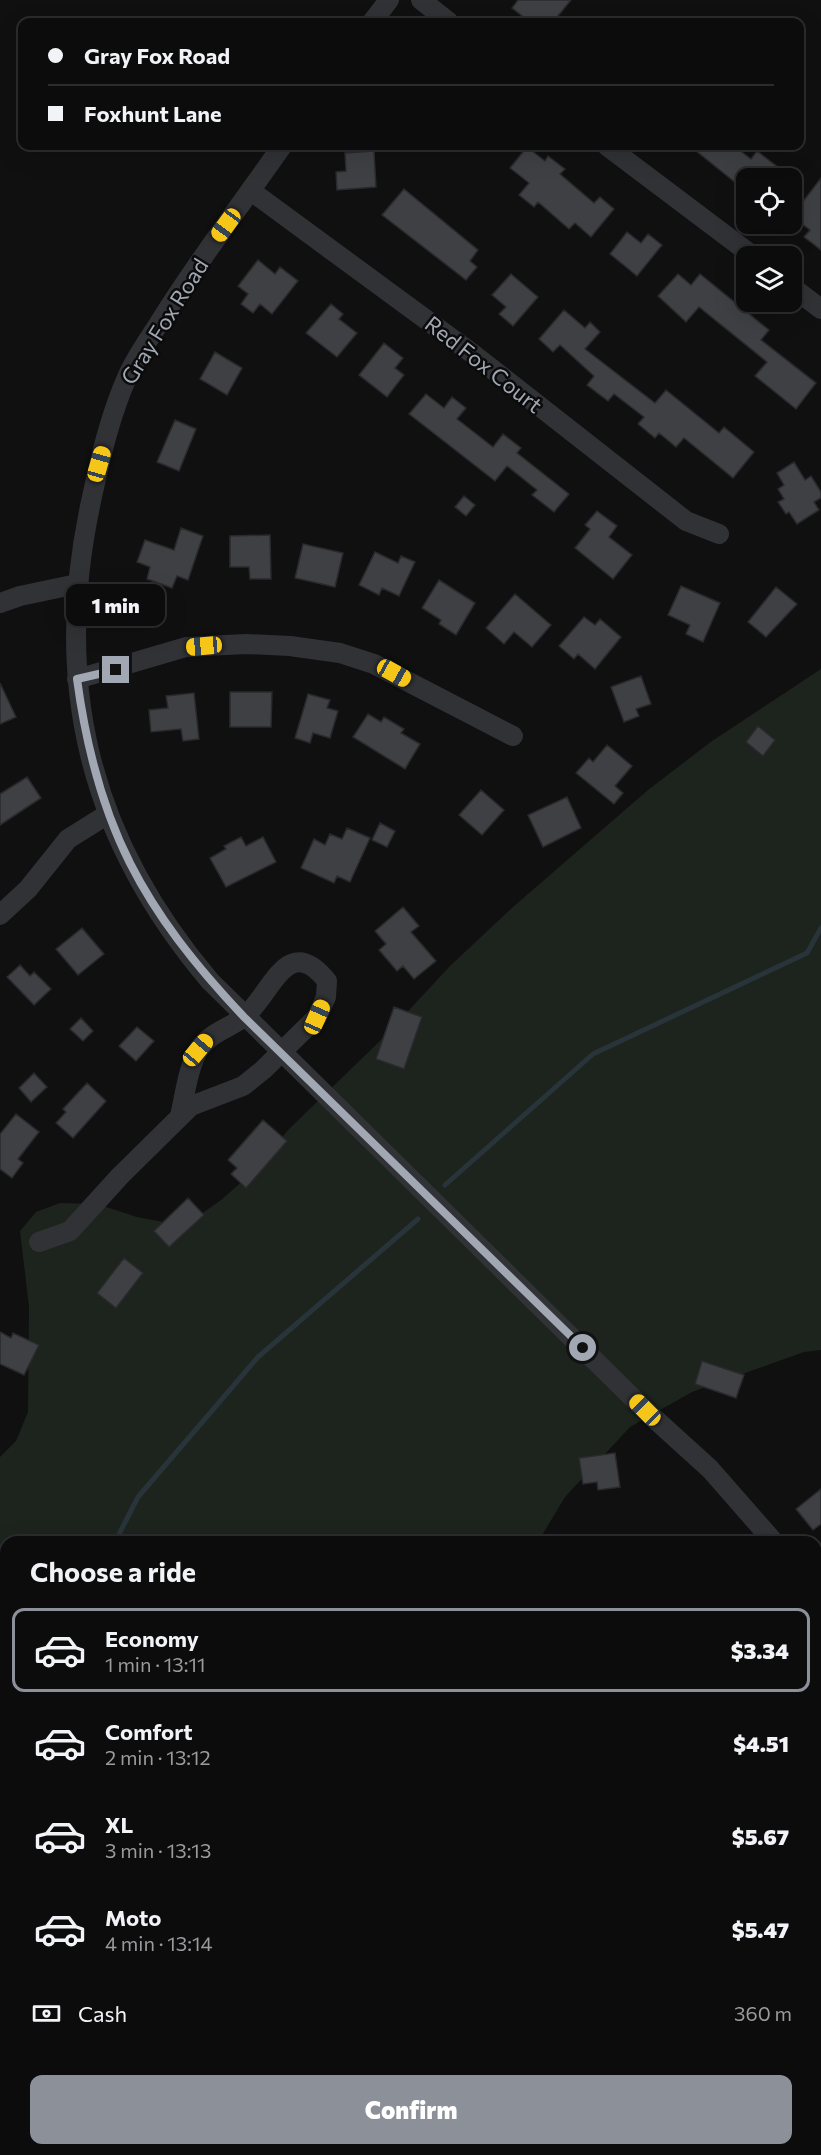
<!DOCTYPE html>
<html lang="en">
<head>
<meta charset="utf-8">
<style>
  body { margin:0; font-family:Commissioner,sans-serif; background:#151516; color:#f1f3f6; height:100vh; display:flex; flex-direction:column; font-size:22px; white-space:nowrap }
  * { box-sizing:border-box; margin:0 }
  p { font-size:20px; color:#9a9b9d }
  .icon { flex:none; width:33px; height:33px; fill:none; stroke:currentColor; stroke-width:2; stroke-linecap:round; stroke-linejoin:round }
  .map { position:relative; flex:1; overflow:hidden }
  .side { position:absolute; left:0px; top:1536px; width:822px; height:620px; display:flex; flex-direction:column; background:#0c0c0d; border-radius:18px 18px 0 0; box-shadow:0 6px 24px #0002,0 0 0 2px #2c2c2e }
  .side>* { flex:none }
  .banner { position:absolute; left:18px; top:18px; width:786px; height:132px; border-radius:12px; box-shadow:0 6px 24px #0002,0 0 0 2px #2c2c2e; display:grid; align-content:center; height:132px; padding:0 30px; background:#0c0c0d }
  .fabs { position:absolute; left:736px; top:168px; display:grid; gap:12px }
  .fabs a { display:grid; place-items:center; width:66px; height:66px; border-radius:12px; background:#0c0c0d; box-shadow:0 6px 24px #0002,0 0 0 2px #2c2c2e; font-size:30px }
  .end { position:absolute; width:27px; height:27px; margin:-14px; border:8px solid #a1a8b3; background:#111; box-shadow:0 0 0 3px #111 }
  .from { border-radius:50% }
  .bubble { position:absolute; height:42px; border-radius:12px; background:#0c0c0d; box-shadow:0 6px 24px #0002,0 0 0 2px #2c2c2e; font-size:20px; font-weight:800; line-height:42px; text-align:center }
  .car { position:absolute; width:18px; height:36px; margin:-18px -9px; border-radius:8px; box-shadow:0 0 4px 2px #0007; background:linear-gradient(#f5c518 24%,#345 0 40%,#f5c518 0 76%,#345 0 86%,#f5c518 0) }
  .banner b { display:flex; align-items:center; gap:21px; height:57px; font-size:22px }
  .banner b+b { border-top:2px solid #2c2c2e }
  .banner i { width:15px; height:15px; background:#f1f3f6 }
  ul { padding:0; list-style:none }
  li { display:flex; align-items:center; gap:18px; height:84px; margin:0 12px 9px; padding:0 18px; border:3px solid transparent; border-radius:12px }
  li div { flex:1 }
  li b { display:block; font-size:22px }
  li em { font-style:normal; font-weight:800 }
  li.current { border-color:#8c9099 }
  li>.icon { width:54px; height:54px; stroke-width:1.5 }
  h2 { padding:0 30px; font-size:27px; line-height:72px }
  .pay { display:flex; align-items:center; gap:15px; height:66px; padding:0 30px; font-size:22px }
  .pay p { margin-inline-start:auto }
  .action { display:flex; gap:12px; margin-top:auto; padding:12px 30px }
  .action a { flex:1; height:69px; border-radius:12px; background:#8c9099; color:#fff; font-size:24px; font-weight:800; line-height:69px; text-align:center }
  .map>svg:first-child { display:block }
</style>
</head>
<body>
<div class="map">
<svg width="821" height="2155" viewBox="0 0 821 2155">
  <rect width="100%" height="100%" fill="#101011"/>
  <path fill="#1c241d" d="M821,669v681l-17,2 -112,40 -62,35 -65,70 -27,45h-532v399l-6,2v-486l16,-16 12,-29 1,-105 -9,-76 16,-19 24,-9 37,1 40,13 32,6 28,-6 24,-17 31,-27 37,-44 95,-92 66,-71 63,-59 135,-117 64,-49z"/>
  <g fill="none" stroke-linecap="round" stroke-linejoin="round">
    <path stroke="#29343a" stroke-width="5" d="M445,1185l148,-131 214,-101 14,-25
      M115,1542l23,-45 120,-140 160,-138
      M0,1705l6,-4"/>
  </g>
  <path fill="#3f4044" stroke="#2a2a2d" stroke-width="1.5" d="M518,0h53l-18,22h-23l-18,-14z
    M690,146h44l17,13 6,-8 35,27h-45v14z
    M527,147l18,14 3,-5 17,13 -5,5 34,29 6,-6 14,12 -23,28 -16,-14 -6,6 -31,-27 -4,5 -15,-12 10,-12 -19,-15z
    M374,151l2,36 -39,3 -1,-18 10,-1 -1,-18z
    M821,178v72l-17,-13 6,-7 -18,-14z
    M404,189l74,61 -8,11 7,6 -11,13 -84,-65z
    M627,232l14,11 7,-9 14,11 -25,31 -27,-22z
    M258,260l17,14 5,-7 18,14 -26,33 -12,-10 -7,9 -12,-9 7,-10 -10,-8z
    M511,274l27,23 -25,29 -14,-12 7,-7 -14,-12z
    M678,274l13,11 9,-11 69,56 -8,10 55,43 -20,26 -41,-33 12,-14 -68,-55 -13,15 -28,-26z
    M331,304l12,10 -4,5 18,14 -20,24 -31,-24z
    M564,310l21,18 5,-6 10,10 -15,17 70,54 11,-13 53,43 5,-6 30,25 -21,26 -49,-40 -8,9 -17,-14 -4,5 -17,-14 6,-7 -30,-23 -6,7 -21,-16 7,-9 -34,-31 -7,7 -14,-13z
    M384,343l19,15 -8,10 9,7 -17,22 -28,-22z
    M215,352l27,16 -15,27 -27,-16z
    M426,394l18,14 8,-11 14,11 -9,11 36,28 10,-13 18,14 -4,5 52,41 -15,18 -22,-17 5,-5 -30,-24 -12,15 -86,-67z
    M175,420l21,9 -17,42 -22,-9z
    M794,462l11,18 6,-4 10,16v6l-7,4 5,8 -22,14 -8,-12 -3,2 -8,-12 6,-3 -6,-10 6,-4 -7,-12z
    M464,496l11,9 -9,11 -11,-9z
    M597,511l20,15 -8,11 23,18 -19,24 -38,-31 15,-19 -5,-4z
    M181,528l22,8 -15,44 -11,-4 -5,12 -25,-9 3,-12 -13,-5 8,-22 29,10z
    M270,535l1,44h-21l-1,-12h-19v-31z
    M303,544l40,9 -8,34 -40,-9z
    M375,552l23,11 3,-7 14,6 -16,34 -17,-8 -3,7 -20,-10z
    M439,580l36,23 -19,32 -17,-11 2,-4 -19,-12z
    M681,586l39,17 -17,39 -17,-8 4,-9 -22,-10z
    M776,587l21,17 -31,33 -18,-15z
    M515,594l36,31 -19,22 -18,-15 -10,12 -18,-16z
    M584,617l11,8 5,-6 21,18 -26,32 -17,-15 -4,5 -15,-13z
    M641,676l10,28 -15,5 3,7 -15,6 -13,-35z
    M0,683l16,34 -16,7z
    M230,692h42l-1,35h-41z
    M194,693l5,46 -16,2 -2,-12 -30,3 -2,-22 19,-2 -2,-12z
    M308,694l22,6 -3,8 11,3 -8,27 -17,-5 -3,10 -15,-5z
    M368,714l13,8 3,-5 20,12 -3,4 19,11 -15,25 -52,-32z
    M758,726l17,14 -12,16 -17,-14z
    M607,745l25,21 -17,20 8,7 -9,11 -38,-31 13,-15 4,4z
    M27,777l14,21 -41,27v-31z
    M481,790l23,20 -22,25 -23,-20z
    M567,797l14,31 -38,19 -15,-32z
    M380,823l15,8 -8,16 -15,-7z
    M347,828l23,10 -20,44 -13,-6 -3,7 -33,-15 13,-29 11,6 5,-11 12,5z
    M241,837l5,9 17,-9 13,25 -50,25 -16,-29 16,-9 -2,-3z
    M403,907l16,19 -8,6 25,29 -22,18 -11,-13 -6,5 -18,-21 7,-6 -11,-13z
    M82,928l22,26 -26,21 -22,-26z
    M20,965l10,11 4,-4 17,17 -17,16 -27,-28z
    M394,1007l28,10 -18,52 -28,-10z
    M81,1018l12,13 -10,10 -13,-12z
    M137,1027l17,14 -18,20 -17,-15z
    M34,1073l13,14 -16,15 -12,-14z
    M87,1083l19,18 -33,37 -17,-15 10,-11 -3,-3z
    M16,1114l23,18 -21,27 5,4 -11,15 -12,-9v-35z
    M263,1120l24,21 -41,47 -15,-14 6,-6 -9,-8z
    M188,1198l16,17 -35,32 -15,-16z
    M124,1258l19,15 -27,35 -19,-15z
    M0,1332l11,6 2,-5 26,12 -15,30 -24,-11z
    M702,1361l42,14 -8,23 -41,-14z
    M615,1453l5,34 -22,3 -1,-8 -14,2 -4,-26z
    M821,1489v35l-8,6 -17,-21z"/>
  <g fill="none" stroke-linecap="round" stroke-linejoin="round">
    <path stroke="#313236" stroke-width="20" d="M421,0l28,22
      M372,22l17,-22
      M282,146c-41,59 -86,117 -124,179 -10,15 -21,31 -29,48 -18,39 -28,82 -37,124 -41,184 -4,340 118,484l435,429 65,59 64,73
      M607,146l146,110
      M251,191l222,163 213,167 33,13
      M792,287l29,22
      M0,603l20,-7 57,-12
      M77,679l109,-32 60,-3 44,2 50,7 34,11 139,72
      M0,915l28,-26 40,-50 40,-25
      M39,1242l31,-11 50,-55 71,-70 52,-20 20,-16 54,-53 9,-20 1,-16c-40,-50 -55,13 -83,36 -16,12 -33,15 -45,32 -11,18 -14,46 -19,67
      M816,1597l5,-4
      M0,2088l6,-2
      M52,2150l1,5
      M425,2150l1,5
      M727,2150v5"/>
  </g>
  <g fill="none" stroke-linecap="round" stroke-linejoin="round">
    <path stroke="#a1a8b3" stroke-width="8" d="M116,670l-39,9c20,148 66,231 167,338l339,331"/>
  </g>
  <g text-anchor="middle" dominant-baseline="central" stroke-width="5" stroke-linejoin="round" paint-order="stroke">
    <g font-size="22" fill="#a1a8b3" stroke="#0b0b0c">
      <text transform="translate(164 321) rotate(-58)">Gray Fox Road</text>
      <text transform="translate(484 364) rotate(38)">Red Fox Court</text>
    </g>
  </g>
</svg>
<div class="fabs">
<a><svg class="icon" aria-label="locate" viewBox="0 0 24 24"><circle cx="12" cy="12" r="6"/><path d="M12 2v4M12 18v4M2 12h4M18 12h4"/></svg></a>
<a><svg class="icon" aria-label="layers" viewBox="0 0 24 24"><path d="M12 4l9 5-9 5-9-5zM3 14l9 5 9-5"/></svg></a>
</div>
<i class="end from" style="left:583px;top:1348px"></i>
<i class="end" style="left:116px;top:670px"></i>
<div class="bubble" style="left:66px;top:584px;width:99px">1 min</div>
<i class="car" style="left:226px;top:225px;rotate:216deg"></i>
<i class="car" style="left:99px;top:464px;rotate:16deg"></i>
<i class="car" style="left:204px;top:646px;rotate:265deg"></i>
<i class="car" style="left:394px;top:673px;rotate:119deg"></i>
<i class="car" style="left:317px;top:1017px;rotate:24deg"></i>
<i class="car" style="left:198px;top:1050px;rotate:40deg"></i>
<i class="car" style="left:645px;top:1410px;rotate:315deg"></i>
<div class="banner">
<b><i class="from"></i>Gray Fox Road</b>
<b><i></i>Foxhunt Lane</b>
</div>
<section class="side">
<h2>Choose a ride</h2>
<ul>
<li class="current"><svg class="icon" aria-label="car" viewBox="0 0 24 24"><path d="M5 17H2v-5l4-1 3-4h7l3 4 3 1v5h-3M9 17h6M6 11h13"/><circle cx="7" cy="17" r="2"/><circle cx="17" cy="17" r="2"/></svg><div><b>Economy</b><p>1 min · 13:11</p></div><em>$3.34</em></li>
<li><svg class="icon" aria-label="car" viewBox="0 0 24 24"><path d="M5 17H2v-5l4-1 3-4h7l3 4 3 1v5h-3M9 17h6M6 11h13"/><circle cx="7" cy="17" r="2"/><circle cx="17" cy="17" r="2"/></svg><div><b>Comfort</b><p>2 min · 13:12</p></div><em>$4.51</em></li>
<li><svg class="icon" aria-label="car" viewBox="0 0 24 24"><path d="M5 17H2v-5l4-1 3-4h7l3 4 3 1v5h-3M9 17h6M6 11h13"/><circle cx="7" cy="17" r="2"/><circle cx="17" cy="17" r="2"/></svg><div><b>XL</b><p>3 min · 13:13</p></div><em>$5.67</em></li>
<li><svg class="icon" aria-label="car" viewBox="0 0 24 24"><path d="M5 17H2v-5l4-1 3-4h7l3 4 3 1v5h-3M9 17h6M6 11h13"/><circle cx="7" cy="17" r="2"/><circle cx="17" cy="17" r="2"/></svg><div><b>Moto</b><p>4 min · 13:14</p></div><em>$5.47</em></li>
</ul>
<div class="pay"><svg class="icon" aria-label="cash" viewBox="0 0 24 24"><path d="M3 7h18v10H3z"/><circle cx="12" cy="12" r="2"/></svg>Cash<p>360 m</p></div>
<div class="action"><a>Confirm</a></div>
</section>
</div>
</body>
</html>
